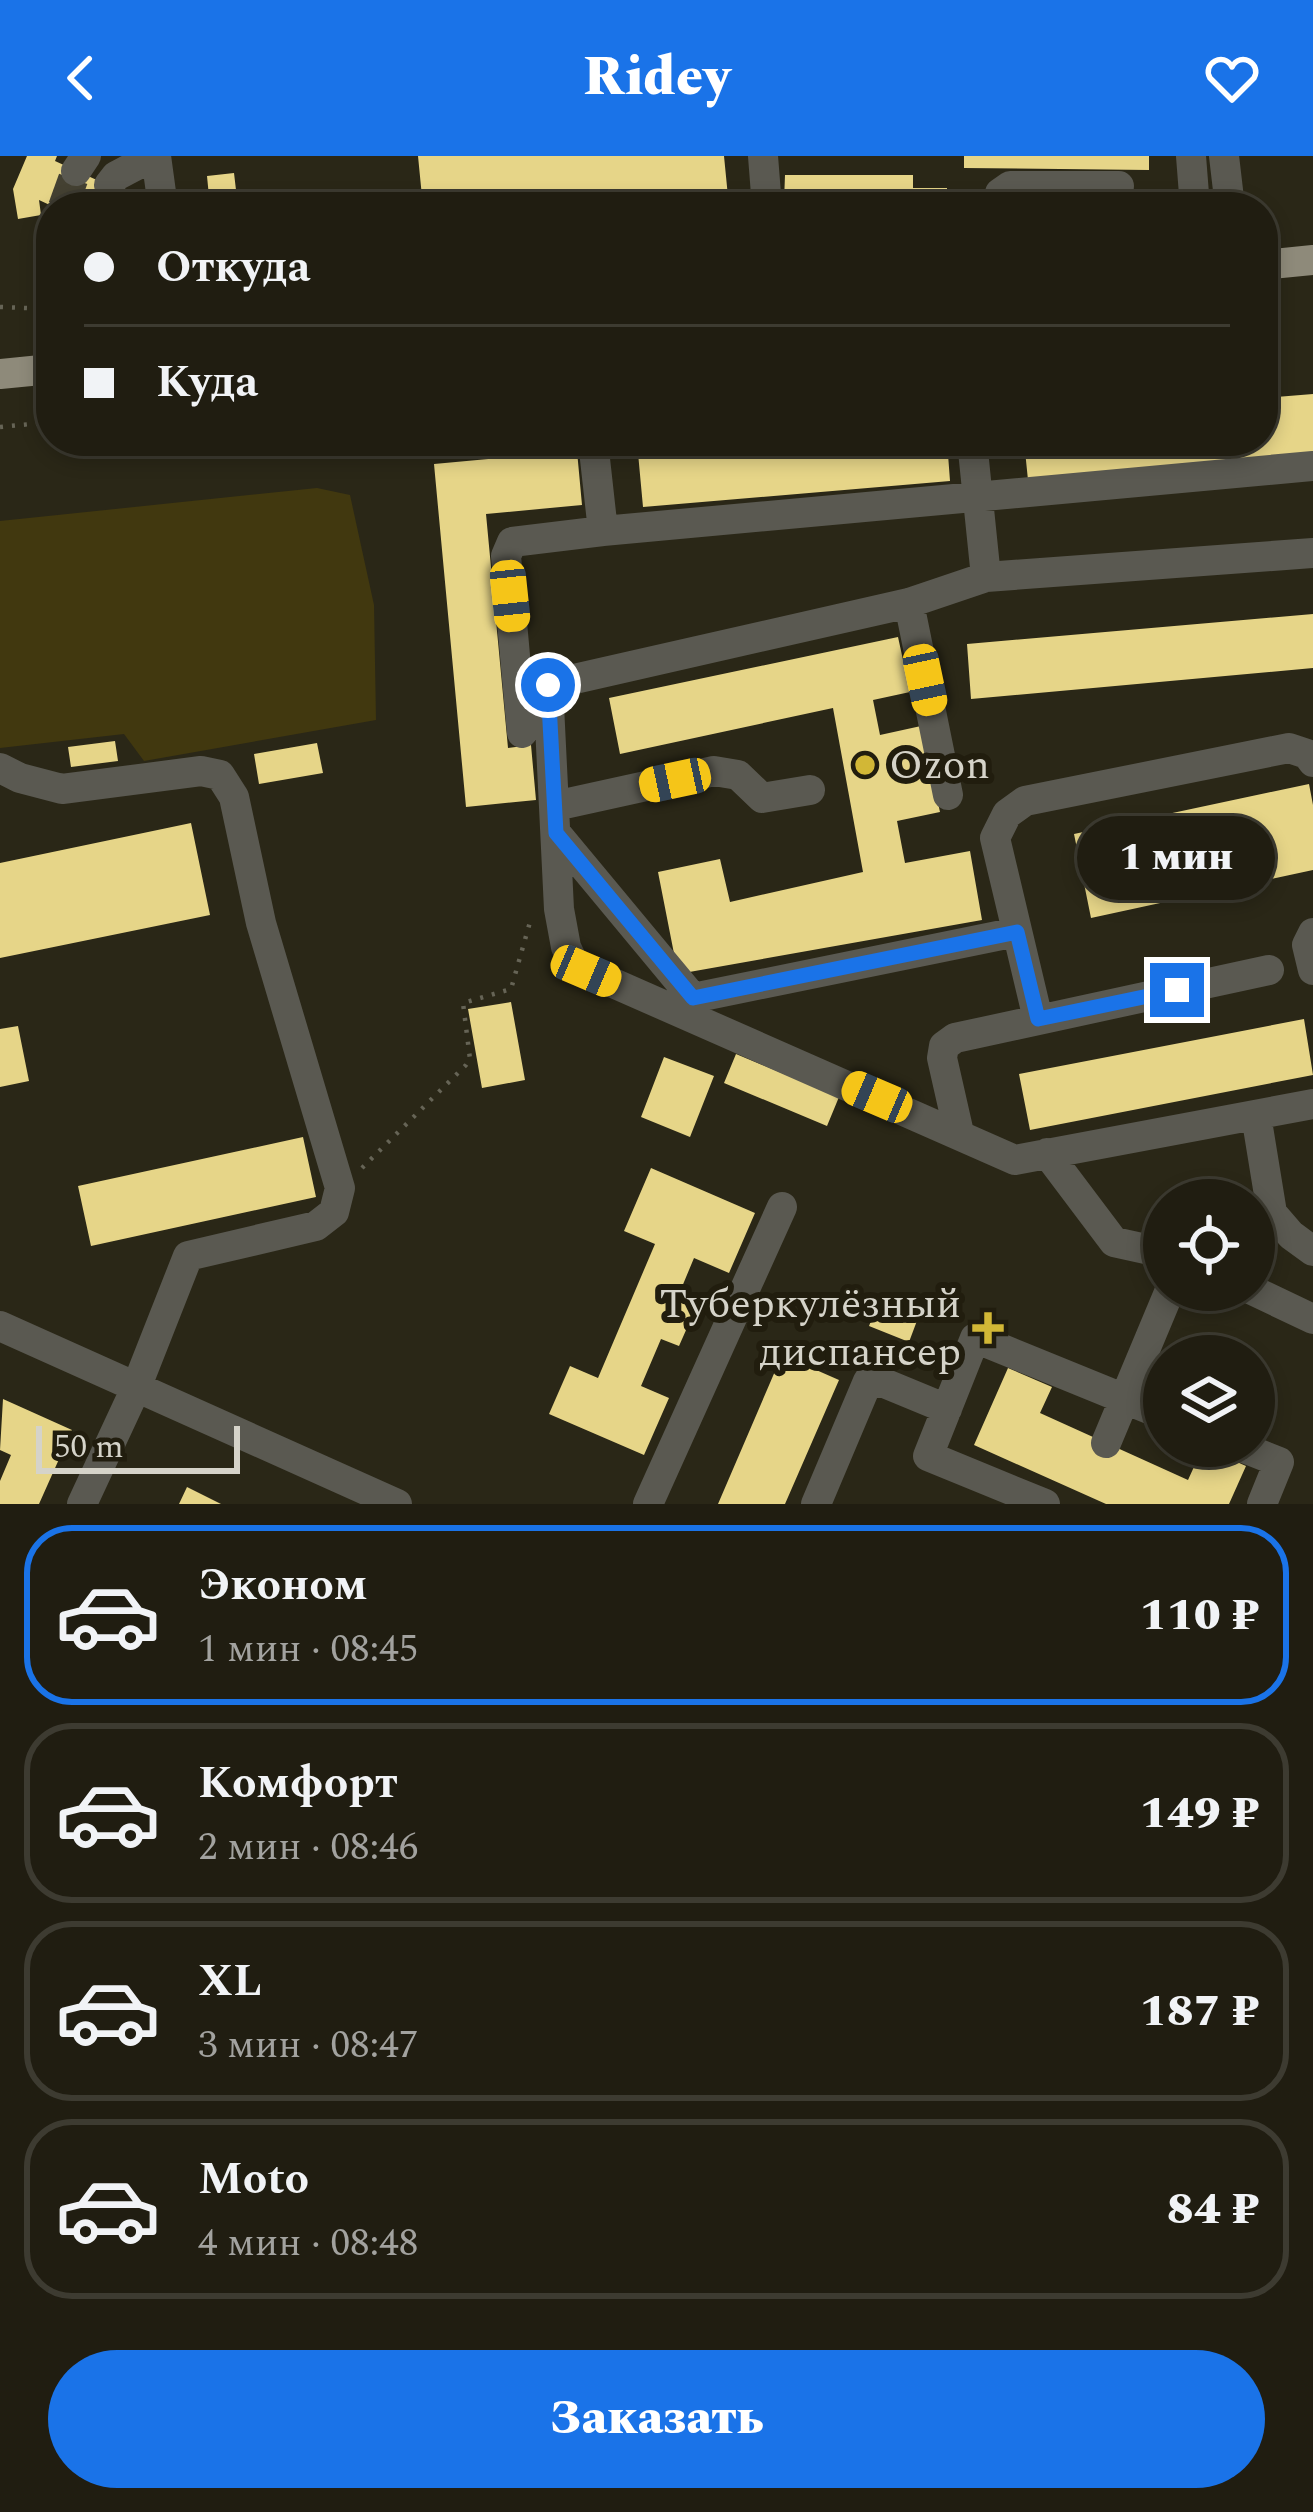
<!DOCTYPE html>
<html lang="ru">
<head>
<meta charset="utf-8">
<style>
  body { margin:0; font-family:Spectral,serif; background:#2d2a1f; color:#f1f3f6; height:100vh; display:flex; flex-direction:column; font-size:45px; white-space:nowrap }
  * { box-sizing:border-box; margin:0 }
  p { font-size:39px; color:#a2a29f }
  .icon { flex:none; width:66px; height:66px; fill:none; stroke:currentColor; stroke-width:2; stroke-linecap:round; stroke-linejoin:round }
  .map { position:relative; height:1348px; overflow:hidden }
  .side { display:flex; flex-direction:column; background:#201d11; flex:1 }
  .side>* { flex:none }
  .top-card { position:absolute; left:36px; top:36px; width:1242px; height:264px; border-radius:48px; box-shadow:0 6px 18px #0003,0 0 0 3px #3d3b31; display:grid; align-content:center; height:264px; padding:0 48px; background:#201d11 }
  .buttons { position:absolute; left:1143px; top:1023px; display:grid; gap:24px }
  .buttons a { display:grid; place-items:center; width:132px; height:132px; border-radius:50%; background:#201d11; box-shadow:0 6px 18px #0003,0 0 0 3px #3d3b31; font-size:60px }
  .scale { position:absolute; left:36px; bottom:30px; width:204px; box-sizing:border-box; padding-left:12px; border:6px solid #d5d3c9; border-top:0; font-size:33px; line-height:42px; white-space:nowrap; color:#d5d3c9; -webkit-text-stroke:9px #211d0e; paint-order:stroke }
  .end { position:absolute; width:54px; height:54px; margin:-27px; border:15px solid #1a73e8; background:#fff; box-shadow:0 0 0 6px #fff }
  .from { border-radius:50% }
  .bubble { position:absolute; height:84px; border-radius:42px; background:#201d11; box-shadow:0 6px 18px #0003,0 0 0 3px #3d3b31; font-size:39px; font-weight:800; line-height:84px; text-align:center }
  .car { position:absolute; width:36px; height:72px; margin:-36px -18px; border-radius:15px; box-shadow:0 0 9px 3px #0007; background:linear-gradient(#f5c518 24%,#345 0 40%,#f5c518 0 76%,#345 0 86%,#f5c518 0) }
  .top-card b { display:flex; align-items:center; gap:42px; height:114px; font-size:45px }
  .top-card b+b { border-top:3px solid #3d3b31 }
  .top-card i { width:30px; height:30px; background:#f1f3f6 }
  ul { padding:21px 0 0; list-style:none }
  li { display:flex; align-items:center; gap:36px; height:180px; margin:0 24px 18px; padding:0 24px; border:6px solid #3d3b31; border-radius:48px }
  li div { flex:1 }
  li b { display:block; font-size:45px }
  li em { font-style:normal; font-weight:800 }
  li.current { border-color:#1a73e8 }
  li>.icon { width:108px; height:108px; stroke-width:1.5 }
  .cta { display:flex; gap:24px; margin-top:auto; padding:24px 48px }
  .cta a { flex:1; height:138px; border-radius:72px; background:#1a73e8; color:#fff; font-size:48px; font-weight:800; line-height:138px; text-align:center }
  header { display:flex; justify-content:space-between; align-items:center; height:156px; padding:0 48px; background:#1a73e8; color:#fff; font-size:54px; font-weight:800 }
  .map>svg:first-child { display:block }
</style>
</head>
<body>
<header><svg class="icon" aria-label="back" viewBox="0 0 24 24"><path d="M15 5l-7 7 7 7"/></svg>Ridey<svg class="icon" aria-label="heart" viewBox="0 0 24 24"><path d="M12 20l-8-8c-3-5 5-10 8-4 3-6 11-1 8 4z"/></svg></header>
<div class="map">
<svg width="1313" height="1348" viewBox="0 0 1313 1348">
  <rect width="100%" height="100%" fill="#2a2717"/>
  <path fill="#41380f" d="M317,332l33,7 24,110 2,115 -232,41 -20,-27 -124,14v-227z"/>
  <path fill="#e6d588" d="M27,0h30l-2,5 90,41 -2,5h-89l-15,-7 2,15 -23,4 -5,-30z
    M418,0h306l5,51h-306z
    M964,0h185v14l-185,-2z
    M234,17l4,34h-28l-3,-31z
    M785,19h128v13h34v19l-163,-5z
    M1313,238v59l-285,27 -4,-39h239v-43z
    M781,285h166l3,40 -307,26 -5,-54z
    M577,295l5,54 -96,9 22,234 23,-3 5,55 -70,7 -32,-343z
    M1313,458v54l-342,31 -4,-55z
    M898,481l12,55 -37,8 7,35 41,-9 19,86 -43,9 8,42 65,-12 12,69 -304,54 -20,-102 62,-13 10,43 133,-30 -30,-164 -213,46 -11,-56z
    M115,585l3,20 -47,6 -3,-20z
    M317,587l6,30 -64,11 -5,-30z
    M1309,628l4,21v65l-222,48 -17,-84z
    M191,667l19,92 -210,43v-95z
    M511,846l14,78 -43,8 -14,-79z
    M1304,863l9,56 -283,55 -11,-56z
    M18,870l11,55 -29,6v-58z
    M736,898l103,43 -12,29 -103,-43z
    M664,901l50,19 -24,61 -49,-20z
    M303,981l13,60 -225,49 -13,-60z
    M651,1012l104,45 -26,60 -35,-15 -15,36 19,9 -19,43 -18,-7 -20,47 28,12 -25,57 -95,-41 21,-48 28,12 57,-134 -31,-13z
    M878,1147l40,15 -9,24 -40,-16z
    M782,1199l57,25 -54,124h-67z
    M1008,1212l44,19 -12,26 148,67 15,-33 43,19 -17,38h-123l-132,-59z
    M3,1243l69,31 -33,74h-39v-23l11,-26 -11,-5z
    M187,1331l34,17h-42z"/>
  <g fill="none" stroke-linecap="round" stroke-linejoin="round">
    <path stroke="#444132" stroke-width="30" stroke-dasharray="30 15" stroke-linecap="butt" d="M63,51l13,-36"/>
    <path stroke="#666456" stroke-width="4.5" stroke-dasharray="3 9" stroke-linecap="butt" d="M0,151l51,2
      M0,271l51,-5
      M362,1012l104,-103 4,-6 -7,-56 48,-14 19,-67"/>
    <path stroke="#5a5951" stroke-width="30" d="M156,0l7,51
      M763,0l4,51
      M1191,0l4,51
      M1224,0l6,51
      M76,15l10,-15
      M109,29l7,-9 38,-20
      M997,51l3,-14 10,-7h109
      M972,285l14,136
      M603,375l710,-65
      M1313,397l-327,24 -77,26 -361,82 11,224 7,38 6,13 14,11 429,189 298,-56
      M909,447l39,192
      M522,577l-16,-177 6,-14 91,-11 -10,-90
      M0,612l20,10 42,11 139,-18 19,4 14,22 27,126 79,265 -6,24 -18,14 -128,30 -52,132 -54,116
      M555,650l159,-35 24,4 24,23 48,-8
      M556,677l137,165 324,-66
      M1313,777l-6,12 6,25
      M1038,863l-43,-181 12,-24 18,-13 264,-53 18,6 6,8
      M1256,959l16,98 19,22 22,16
      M959,977l-17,-75 2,-12 11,-8 314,-68
      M1047,997l67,89 50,11
      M1252,1134l61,29
      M0,1170l397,178
      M1106,1287l64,-153
      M1239,1290l40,16 -17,42
      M648,1348l134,-297
      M816,1348l52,-123 16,2 63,26
      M1045,1348l-117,-48 47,-118 189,77"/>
    <path stroke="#8e8a7a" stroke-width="30" d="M1263,109l50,-5
      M0,218l51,-5"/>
  </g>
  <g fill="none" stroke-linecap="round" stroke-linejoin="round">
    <path stroke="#1a73e8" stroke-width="15" d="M548,529l8,148 137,165 324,-66 21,87 139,-29"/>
  </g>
  <g fill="#d2b736" stroke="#211d0e" stroke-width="4.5">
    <circle cx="865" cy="609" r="12"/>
    <path d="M982 1154h12v12h12v12h-12v12h-12v-12h-12v-12h12z"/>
  </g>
  <g text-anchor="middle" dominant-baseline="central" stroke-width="12" stroke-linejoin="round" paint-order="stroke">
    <g font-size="42" fill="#d5d3c9" stroke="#211d0e" text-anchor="start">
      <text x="889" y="609">Ozon</text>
      <text x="961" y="1148" text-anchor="end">Туберкулёзный<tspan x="961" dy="48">диспансер</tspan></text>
    </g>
  </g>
</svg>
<div class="buttons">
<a><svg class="icon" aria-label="locate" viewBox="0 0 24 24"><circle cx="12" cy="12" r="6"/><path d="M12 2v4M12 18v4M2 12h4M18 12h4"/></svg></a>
<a><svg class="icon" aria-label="layers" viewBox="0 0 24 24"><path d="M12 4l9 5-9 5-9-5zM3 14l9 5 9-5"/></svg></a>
</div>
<div class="scale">50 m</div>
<i class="end from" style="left:548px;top:529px"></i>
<i class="end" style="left:1177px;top:834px"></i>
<div class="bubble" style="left:1077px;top:660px;width:198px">1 мин</div>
<i class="car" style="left:510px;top:440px;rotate:174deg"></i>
<i class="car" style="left:925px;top:524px;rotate:168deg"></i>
<i class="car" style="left:675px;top:624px;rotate:258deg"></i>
<i class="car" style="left:586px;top:815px;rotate:113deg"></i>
<i class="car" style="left:877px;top:941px;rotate:293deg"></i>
<div class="top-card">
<b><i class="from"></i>Откуда</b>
<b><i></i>Куда</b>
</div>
</div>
<section class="side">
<ul>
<li class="current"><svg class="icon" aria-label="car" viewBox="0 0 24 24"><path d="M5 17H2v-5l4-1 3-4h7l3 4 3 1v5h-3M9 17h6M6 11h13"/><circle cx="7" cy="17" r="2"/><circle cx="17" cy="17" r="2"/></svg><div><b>Эконом</b><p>1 мин · 08:45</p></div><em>110 ₽</em></li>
<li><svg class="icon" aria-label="car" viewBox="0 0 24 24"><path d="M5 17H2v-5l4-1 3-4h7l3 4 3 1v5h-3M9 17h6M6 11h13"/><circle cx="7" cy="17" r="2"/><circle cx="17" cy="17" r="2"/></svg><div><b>Комфорт</b><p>2 мин · 08:46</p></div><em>149 ₽</em></li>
<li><svg class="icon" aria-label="car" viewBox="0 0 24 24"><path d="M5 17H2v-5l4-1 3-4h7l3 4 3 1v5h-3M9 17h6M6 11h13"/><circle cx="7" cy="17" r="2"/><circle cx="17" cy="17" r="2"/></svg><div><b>XL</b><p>3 мин · 08:47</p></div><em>187 ₽</em></li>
<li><svg class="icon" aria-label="car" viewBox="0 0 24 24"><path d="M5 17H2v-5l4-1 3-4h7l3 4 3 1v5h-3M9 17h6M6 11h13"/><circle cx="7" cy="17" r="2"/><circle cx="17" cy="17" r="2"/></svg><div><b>Moto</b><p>4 мин · 08:48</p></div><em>84 ₽</em></li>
</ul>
<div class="cta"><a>Заказать</a></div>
</section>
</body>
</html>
